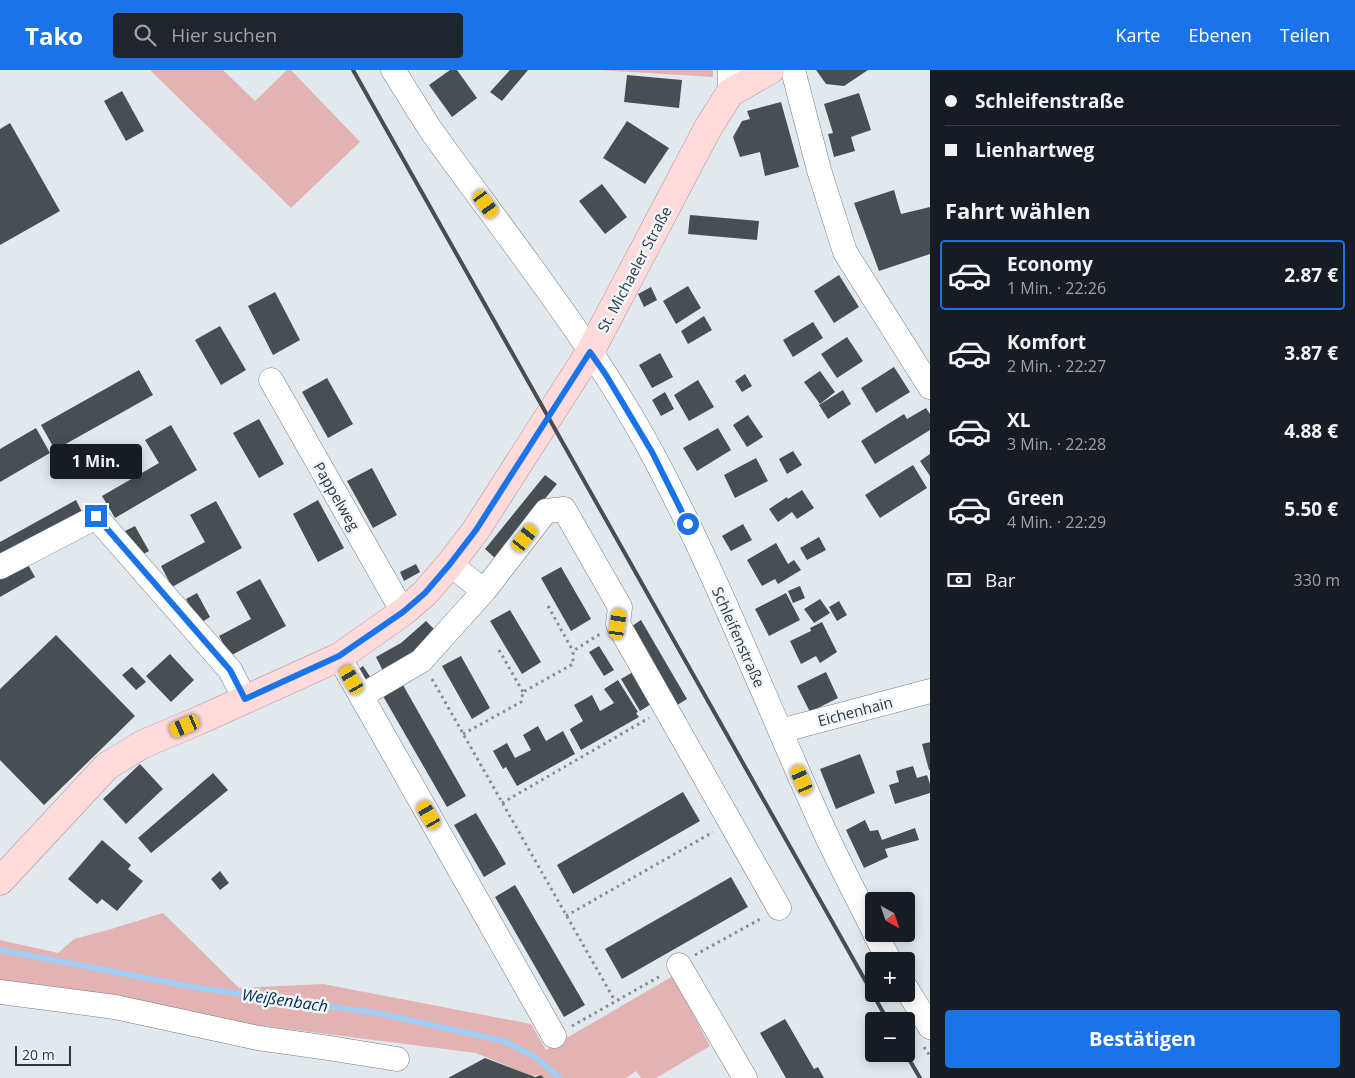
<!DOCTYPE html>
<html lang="de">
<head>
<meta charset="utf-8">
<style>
  body { margin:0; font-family:"Open Sans",sans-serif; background:#20242c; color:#f1f3f6; height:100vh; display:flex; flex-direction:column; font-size:19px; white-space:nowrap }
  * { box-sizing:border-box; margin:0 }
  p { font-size:16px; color:#9ea1a6 }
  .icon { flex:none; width:28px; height:28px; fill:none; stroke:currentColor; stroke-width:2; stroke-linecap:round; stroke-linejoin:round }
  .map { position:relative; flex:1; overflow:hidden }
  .panel { display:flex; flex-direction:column; background:#171b24; width:425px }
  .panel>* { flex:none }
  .banner { display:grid; align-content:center; height:110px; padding:0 15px; background:#171b24 }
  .needle { width:32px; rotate:140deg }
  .controls { position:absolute; left:865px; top:822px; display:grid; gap:10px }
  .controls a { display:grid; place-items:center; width:50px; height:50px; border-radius:5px; background:#171b24; box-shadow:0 2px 12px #0003; font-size:25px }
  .scale { position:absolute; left:15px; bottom:12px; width:56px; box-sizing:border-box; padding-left:5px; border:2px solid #333638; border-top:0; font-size:14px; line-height:18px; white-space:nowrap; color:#333638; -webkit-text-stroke:4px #eef6fc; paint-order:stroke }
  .end { position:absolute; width:22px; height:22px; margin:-11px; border:6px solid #1a73e8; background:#fff; box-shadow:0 0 0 2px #fff }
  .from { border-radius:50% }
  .bubble { position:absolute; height:35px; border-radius:5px; background:#171b24; box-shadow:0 2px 12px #0003; font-size:16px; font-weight:700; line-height:35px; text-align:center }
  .car { position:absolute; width:15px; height:30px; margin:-15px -8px; border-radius:6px; box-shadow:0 0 4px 1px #0007; background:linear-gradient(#f5c518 24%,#345 0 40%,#f5c518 0 76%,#345 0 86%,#f5c518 0) }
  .banner b { display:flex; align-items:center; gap:18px; height:48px; font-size:19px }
  .banner b+b { border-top:1px solid #363941 }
  .banner i { width:12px; height:12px; background:#f1f3f6 }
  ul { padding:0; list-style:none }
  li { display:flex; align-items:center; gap:15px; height:70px; margin:0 10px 8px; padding:0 5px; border:2px solid transparent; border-radius:5px }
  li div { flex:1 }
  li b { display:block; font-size:19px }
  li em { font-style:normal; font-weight:700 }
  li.on { border-color:#1a73e8 }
  li>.icon { width:45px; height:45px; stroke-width:1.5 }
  h2 { padding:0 15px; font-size:22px; line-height:60px }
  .pay { display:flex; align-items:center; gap:12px; height:55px; padding:0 15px; font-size:19px }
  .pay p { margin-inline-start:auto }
  .action { display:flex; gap:10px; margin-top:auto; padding:10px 15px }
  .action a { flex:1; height:58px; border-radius:5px; background:#1a73e8; color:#fff; font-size:20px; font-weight:700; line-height:58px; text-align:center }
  header { display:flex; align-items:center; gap:30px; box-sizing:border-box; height:70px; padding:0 25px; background:#1a73e8; color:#fff }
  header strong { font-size:24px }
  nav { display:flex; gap:28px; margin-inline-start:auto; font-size:18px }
  .search { width:350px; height:45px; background:#20242c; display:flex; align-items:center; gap:12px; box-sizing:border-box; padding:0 18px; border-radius:5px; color:#9ea1a6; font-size:19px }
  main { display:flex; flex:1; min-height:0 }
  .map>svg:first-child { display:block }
</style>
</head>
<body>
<header>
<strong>Tako</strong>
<div class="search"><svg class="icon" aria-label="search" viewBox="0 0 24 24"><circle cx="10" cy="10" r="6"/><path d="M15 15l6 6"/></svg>Hier suchen</div>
<nav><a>Karte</a><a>Ebenen</a><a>Teilen</a></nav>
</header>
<main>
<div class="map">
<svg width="930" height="1008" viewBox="0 0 930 1008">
  <rect width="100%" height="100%" fill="#e1e9ef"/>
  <path fill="#e3b2b3" d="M150,0h73l32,31 32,-31h4l69,72 -69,66z
    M598,0h115v7z
    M163,843l76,75 84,-4 208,40 15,26 127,-74 37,70 -54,32h-15l-5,-7 -10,7h-82l-4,-3 -8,1 -56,-23 -259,-33 -217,-37v-43l58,13 16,-14 34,-9z"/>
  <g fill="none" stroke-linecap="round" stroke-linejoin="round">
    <path stroke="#9fcff6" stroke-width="5.5" d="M0,880l199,38 178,25 127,28 31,16 25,21"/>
  </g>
  <path fill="#484f54" d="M450,0h7l20,28 -25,19 -23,-32z
    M510,0h18l-26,31 -12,-9z
    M816,0h52l-24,16 -18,-2z
    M627,5l55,5 -3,28 -55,-6z
    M122,21l22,40 -18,10 -22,-40z
    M859,23l12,37 -20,7 4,14 -21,6 -6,-23 5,-1 -9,-29z
    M781,32l18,65 -34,9 -5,-24 -20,5 -7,-20 9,-16 8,-2 -3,-8z
    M627,51l42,27 -24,36 -42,-26z
    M10,53l50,88 -60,34v-116z
    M602,114l25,33 -22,17 -26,-33z
    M894,120l7,24 29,-7v47l-51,17 -25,-68z
    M690,145l69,6 -2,19 -69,-6z
    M839,205l20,32 -25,16 -20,-32z
    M688,216l13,22 -25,16 -13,-23z
    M651,217l6,13 -13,7 -6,-13z
    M275,222l25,48 -27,15 -25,-49z
    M704,246l8,14 -24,14 -7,-13z
    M813,252l10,16 -30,19 -10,-17z
    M220,256l26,44 -25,15 -26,-45z
    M847,267l16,24 -26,17 -16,-24z
    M660,283l13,24 -21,11 -13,-23z
    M894,297l16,25 -34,21 -15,-25z
    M139,300l14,25 -98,55 -14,-25z
    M820,301l15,21 -15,12 -16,-22z
    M745,304l7,12 -10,6 -7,-11z
    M327,308l26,46 -25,14 -26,-46z
    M698,310l16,27 -25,14 -15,-26z
    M843,320l8,14 -23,15 -9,-14z
    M665,322l9,17 -13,7 -9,-16z
    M926,338l4,6v16l-55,34 -14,-23 43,-27 3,5z
    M748,345l15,22 -16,10 -14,-22z
    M259,349l25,45 -25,14 -26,-45z
    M171,355l26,45 -82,48 -13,-22 57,-33 -14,-23z
    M36,358l14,25 -50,29v-33z
    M718,358l13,22 -34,21 -14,-23z
    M793,381l9,14 -15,9 -8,-15z
    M930,384v22l-10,-15z
    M756,388l12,23 -33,17 -11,-23z
    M913,395l14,23 -47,30 -15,-23z
    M372,398l25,47 -24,13 -26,-47z
    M545,405l12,9 -61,75 -11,-10z
    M802,420l12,18 -17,11 -5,-7 -14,10 -9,-13 18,-12 1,2z
    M76,430l7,14 -83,46v-18z
    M318,430l26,48 -26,14 -25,-48z
    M216,431l26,47 -70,39 -11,-21 44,-24 -15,-27z
    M743,454l9,16 -21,11 -9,-15z
    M135,456l14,25 -9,5 -15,-25z
    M819,467l7,13 -19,10 -7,-12z
    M776,473l12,21 6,-4 7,10 -23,14 -3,-5 -13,7 -15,-26z
    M27,493l8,14 -35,20v-19z
    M416,494l4,8 -16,9 -4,-9z
    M561,497l30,52 -20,12 -30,-53z
    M260,509l26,47 -56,30 -11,-20 32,-17 -15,-27z
    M800,516l5,12 -12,5 -5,-12z
    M197,523l13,24 -11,7 -13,-25z
    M786,523l14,27 -31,16 -14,-27z
    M820,529l10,14 -16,10 -10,-14z
    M839,531l8,14 -10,6 -8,-14z
    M510,540l31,52 -19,12 -32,-53z
    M641,550l46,79 -13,8 -45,-79z
    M426,551l11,11 -26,24 -28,15 -7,-14 25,-14z
    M822,552l15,30 -17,11 -4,-7 -15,8 -11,-23 21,-10 -1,-3z
    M56,565l79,81 -91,89 -44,-45v-71z
    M599,576l15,24 -10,6 -15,-24z
    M170,584l24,26 -23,22 -25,-26z
    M461,586l29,52 -18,11 -30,-53z
    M363,596l10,15 -6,5 -11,-15z
    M132,597l14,15 -10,8 -14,-15z
    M633,602l18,32 -11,7 -19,-32z
    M826,602l12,26 -28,14 -13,-26z
    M618,610l20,32 -2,1 3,4 -58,33 -11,-20v-1l13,-8 -9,-16 18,-10 8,16 14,-8 -10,-14z
    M403,615l63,111 -19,11 -64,-111z
    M538,656l8,15 17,-10 12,23 -58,32 -11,-19 -3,2 -10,-18 14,-8 8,15 16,-8 -8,-15z
    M930,672v28h-1l-7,-26z
    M860,684l15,39 -39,16 -16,-40z
    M140,694l23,25 -37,35 -23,-25z
    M913,696l4,12 10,-3 3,9v9l-35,11 -6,-19 10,-3 -3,-11z
    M213,703l15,17 -77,63 -13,-15z
    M683,722l17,29 -127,73 -16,-29z
    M476,743l30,51 -22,13 -30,-52z
    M865,750l5,11 8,-1 4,10 33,-12 4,12 -34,9 3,8 -24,11 -18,-38z
    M102,770l29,25 -3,4 15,12 -26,30 -15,-12 -5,5 -29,-25z
    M220,801l9,12 -9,7 -9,-11z
    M731,807l17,30 -126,72 -17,-30z
    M515,815l70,120 -21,12 -69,-120z
    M785,949l29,50 4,-2 6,11h-38l-26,-45z
    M485,988l50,19 6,-2 3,3h-96z"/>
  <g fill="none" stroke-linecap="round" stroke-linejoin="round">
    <defs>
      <path id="minor" d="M393,0c14,21 26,43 40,63 75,105 158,207 219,320 65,121 114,250 171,375 16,35 34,69 51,103
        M730,0v23
        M793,0l26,100 26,82 85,135
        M271,310l132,232
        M450,494l34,27
        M0,497l96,-50 134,153 15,29
        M339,587l215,379
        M361,626l60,-35 63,-70 62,-80 18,-2 56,98 -2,17 161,284
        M780,661l150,-40
        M875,864l15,27
        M679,895l66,113
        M906,918l24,39
        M0,922l115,15 143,31 71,10 68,11"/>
      <path id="major" d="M0,811l107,-115 36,-22 57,-24 139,-63 64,-45 22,-19 25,-29 26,-34 114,-178 118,-224 22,-35 40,-23"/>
    </defs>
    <use href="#minor" stroke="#757c82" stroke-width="25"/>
    <use href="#major" stroke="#b69192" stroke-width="29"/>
    <path stroke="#878c90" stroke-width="3" stroke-dasharray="2.5 4" stroke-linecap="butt" d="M548,536l25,45
      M499,580l24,42
      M432,609l183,322
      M463,664l58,-32 2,-10 50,-28v-13l27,-17
      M502,733l147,-85
      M566,846l147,-84
      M695,885l67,-37
      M572,956l90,-51
      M924,977l6,9"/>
    <use href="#minor" stroke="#fff" stroke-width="24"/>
    <use href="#major" stroke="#fedadb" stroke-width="28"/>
    <path stroke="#494d4f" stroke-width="4" d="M353,0l535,951
      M906,984l14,24"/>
  </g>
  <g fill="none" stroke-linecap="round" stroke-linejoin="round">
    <path stroke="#1a73e8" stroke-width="6" d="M96,446l134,154 15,29 94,-43 64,-44 22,-19 25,-29 26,-34 114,-178 16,23 46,77 36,72"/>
  </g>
  <g text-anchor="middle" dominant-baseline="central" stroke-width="5" stroke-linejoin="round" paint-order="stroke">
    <g font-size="15" fill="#333638" stroke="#eef6fc">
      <text transform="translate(634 199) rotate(-62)">St. Michaeler Straße</text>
      <text transform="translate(337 426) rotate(60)">Pappelweg</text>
      <text transform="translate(739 567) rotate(66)">Schleifenstraße</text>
      <text transform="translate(855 641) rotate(-15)">Eichenhain</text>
    </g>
    <g font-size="16" font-style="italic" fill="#052c45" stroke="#eef6fc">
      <text transform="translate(285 930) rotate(8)">Weißenbach</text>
    </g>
  </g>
</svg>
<div class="controls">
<a><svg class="needle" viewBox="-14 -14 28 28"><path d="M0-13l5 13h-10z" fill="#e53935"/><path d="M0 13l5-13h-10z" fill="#9ea1a6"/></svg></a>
<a>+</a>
<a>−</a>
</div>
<div class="scale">20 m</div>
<i class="end from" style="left:688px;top:454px"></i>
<i class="end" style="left:96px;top:446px"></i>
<div class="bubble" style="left:50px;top:374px;width:92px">1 Min.</div>
<i class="car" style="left:486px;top:134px;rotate:144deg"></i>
<i class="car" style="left:525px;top:468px;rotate:38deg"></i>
<i class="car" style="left:618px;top:554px;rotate:8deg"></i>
<i class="car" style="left:352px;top:610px;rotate:330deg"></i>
<i class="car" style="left:185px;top:656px;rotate:247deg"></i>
<i class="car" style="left:802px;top:710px;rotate:336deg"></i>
<i class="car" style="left:429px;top:745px;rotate:330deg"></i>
</div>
<section class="panel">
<div class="banner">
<b><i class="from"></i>Schleifenstraße</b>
<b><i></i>Lienhartweg</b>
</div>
<h2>Fahrt wählen</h2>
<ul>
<li class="on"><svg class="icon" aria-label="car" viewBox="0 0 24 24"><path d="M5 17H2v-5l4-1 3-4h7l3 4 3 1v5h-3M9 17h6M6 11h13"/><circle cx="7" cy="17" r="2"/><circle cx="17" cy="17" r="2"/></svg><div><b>Economy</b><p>1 Min. · 22:26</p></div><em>2.87 €</em></li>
<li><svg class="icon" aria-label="car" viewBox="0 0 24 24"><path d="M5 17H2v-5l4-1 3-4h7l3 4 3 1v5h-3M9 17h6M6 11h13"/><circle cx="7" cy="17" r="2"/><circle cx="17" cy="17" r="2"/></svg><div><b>Komfort</b><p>2 Min. · 22:27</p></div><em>3.87 €</em></li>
<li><svg class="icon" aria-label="car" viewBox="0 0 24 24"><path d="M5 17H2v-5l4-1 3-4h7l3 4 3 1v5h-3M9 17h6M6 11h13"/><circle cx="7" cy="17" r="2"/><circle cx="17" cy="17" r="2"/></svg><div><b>XL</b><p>3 Min. · 22:28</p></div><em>4.88 €</em></li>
<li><svg class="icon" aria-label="car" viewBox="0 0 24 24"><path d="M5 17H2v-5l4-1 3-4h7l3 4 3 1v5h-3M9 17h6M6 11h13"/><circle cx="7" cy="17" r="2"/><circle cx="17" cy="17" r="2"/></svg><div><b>Green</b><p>4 Min. · 22:29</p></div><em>5.50 €</em></li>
</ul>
<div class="pay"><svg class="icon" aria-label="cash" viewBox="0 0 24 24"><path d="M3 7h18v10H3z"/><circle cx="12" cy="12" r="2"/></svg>Bar<p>330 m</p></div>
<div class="action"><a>Bestätigen</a></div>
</section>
</main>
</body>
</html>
